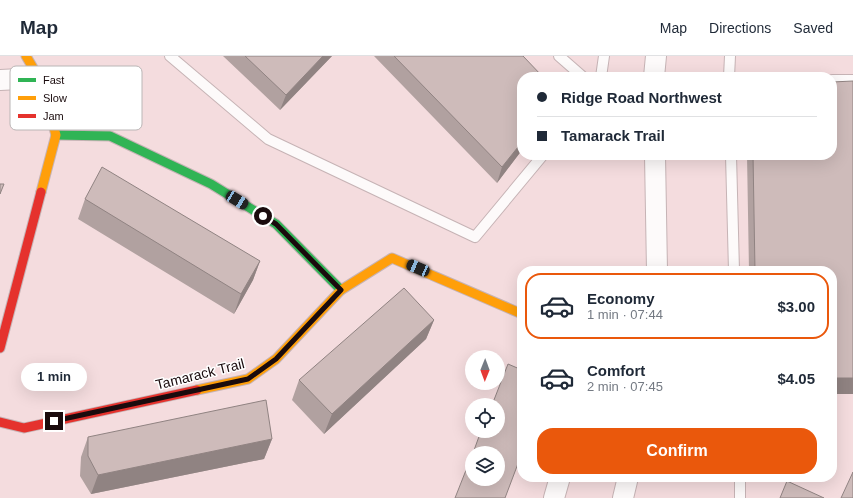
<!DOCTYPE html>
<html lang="en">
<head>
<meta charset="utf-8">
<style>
  body { margin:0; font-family:Arial,sans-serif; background:#f6f6f7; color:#1f2937; height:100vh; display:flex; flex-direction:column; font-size:15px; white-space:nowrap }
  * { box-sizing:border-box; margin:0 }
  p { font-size:13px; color:#747a83 }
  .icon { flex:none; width:22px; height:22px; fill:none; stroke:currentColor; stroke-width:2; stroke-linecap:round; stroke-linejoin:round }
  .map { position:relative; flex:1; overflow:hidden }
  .drawer { position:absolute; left:517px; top:210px; width:320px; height:216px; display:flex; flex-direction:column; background:#fff; border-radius:16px; box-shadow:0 4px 16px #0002 }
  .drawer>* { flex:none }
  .guide { position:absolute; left:517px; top:16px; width:320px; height:88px; border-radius:16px; box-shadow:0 4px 16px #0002; display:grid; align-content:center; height:88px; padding:0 20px; background:#fff }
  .needle { width:26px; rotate:181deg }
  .buttons { position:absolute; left:465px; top:294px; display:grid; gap:8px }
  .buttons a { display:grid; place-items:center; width:40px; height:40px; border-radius:50%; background:#fff; box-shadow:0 4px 16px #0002; font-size:20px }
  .end { position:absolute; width:18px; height:18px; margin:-9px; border:5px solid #1a0b0d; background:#fff; box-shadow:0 0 0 2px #fff }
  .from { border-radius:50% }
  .bubble { position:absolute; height:28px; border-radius:14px; background:#fff; box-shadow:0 4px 16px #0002; font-size:13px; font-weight:700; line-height:28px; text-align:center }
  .car { position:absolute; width:12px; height:24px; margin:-12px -6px; border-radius:5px; box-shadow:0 0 3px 1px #0007; background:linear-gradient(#222 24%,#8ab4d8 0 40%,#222 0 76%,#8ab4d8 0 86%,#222 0) }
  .guide b { display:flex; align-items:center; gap:14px; height:38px; font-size:15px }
  .guide b+b { border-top:1px solid #e0e1e3 }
  .guide i { width:10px; height:10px; background:#1f2937 }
  ul { padding:7px 0 0; list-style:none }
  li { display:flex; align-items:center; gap:12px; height:66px; margin:0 8px 6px; padding:0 12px; border:2px solid transparent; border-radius:16px }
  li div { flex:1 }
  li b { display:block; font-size:15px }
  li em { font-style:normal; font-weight:700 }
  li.on { border-color:#ea580c }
  li>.icon { width:36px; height:36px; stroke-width:1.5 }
  .button { display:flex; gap:8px; margin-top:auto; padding:8px 20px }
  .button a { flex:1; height:46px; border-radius:16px; background:#ea580c; color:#fff; font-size:16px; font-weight:700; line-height:46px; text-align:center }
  header { display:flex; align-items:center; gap:24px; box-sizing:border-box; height:56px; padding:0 20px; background:#fff; border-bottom:1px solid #e0e1e3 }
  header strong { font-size:19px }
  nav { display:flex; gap:22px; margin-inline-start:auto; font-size:14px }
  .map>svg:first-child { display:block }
</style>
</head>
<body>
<header>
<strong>Map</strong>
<nav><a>Map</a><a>Directions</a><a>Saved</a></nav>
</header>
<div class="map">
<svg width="853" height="442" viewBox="0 0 853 442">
  <rect width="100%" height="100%" fill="#f4dcde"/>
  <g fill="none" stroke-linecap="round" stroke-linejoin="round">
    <defs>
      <path id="lane" d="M170,0l98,83 207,98 68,-82
        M559,0l24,21
        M601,21l3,-21
        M729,21l1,-21
        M832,24h21
        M731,99l3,116
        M740,421v21"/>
      <path id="street" d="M654,21l2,-21
        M0,24l39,-2
        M655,99l2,116
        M554,442l6,-21
        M623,442l5,-21"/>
      <path id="fast" d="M56,79l54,1 101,48 65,40 65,66"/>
      <path id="slow" d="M26,0l13,22 17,57 -15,57
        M197,334l51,-11 28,-20 65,-69 51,-32 130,56"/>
      <path id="jam" d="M0,292l41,-156
        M0,366l24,6 173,-38"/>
    </defs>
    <use href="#lane" stroke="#c6b3b5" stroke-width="12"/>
    <use href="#street" stroke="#c6b3b5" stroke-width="22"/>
    <use href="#fast" stroke="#c6b3b5" stroke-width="11"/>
    <use href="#slow" stroke="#c6b3b5" stroke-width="11"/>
    <use href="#jam" stroke="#c6b3b5" stroke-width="11"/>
    <use href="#lane" stroke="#fdfafa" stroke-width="10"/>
    <use href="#street" stroke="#fdfafa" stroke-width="20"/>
    <use href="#fast" stroke="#30b455" stroke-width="9"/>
    <use href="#slow" stroke="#ff9f0a" stroke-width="9"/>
    <use href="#jam" stroke="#e5322d" stroke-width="9"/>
  </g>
  <path fill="#b1a1a0" d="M223,0h109l-52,54z
    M374,0h149l-1,21v73l-25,33z
    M747,99h85v116h-83z
    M85,143l175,62 -7,19 -19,34 -156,-95z
    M434,264l-8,19 -102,95 -32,-34 7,-20z
    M88,381l184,2 -8,20 -173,35 -11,-18 1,-19z"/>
  <path fill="#908382" d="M323,0h9l-52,54 6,-15z
    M522,86v8l-25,33 5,-16z
    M260,205l-7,19 -19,34 7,-20z
    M434,264l-8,19 -102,95 8,-20z
    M832,322h21v16h-21z
    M272,383l-8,20 -173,35 7,-19z"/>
  <path fill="#cebbba" stroke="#908382" d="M245,0h78l-37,39z
    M394,0h129l20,21h-21v65l-20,25z
    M853,25v297h-21v-107h-77l-2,-116h79v-73z
    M102,111l158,94 -19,33 -156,-95z
    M0,128h4l-4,10z
    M404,232l30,32 -102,94 -33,-34z
    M508,308l14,6v83l-17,45h-50l17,-43v24h26v-26h-25l8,-22h17v-26h-6z
    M266,344l6,39 -174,36 -10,-19v-19z
    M853,416v26h-12z
    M787,425l37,17h-44z"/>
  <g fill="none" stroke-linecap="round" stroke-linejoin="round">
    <path stroke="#1a0b0d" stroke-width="5" d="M54,365l194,-42 28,-20 65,-69 -65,-66 -13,-8"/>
  </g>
  <g text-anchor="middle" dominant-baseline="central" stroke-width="3" stroke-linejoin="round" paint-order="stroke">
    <g font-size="14" fill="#1a0b0d" stroke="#fff">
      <text transform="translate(200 318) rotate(-14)">Tamarack Trail</text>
    </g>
  </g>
  <rect x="10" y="10" width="132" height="64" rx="6" fill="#fff" stroke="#bab6b6" stroke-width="1"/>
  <rect x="18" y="22" width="18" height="4" fill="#30b455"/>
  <rect x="18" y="40" width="18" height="4" fill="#ff9f0a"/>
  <rect x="18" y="58" width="18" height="4" fill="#e5322d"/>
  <g font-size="11" fill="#1a0b0d">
    <text x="43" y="28">Fast</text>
    <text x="43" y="46">Slow</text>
    <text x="43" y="64">Jam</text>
  </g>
</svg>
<div class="buttons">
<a><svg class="needle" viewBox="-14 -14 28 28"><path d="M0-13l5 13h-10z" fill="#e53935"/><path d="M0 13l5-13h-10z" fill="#747a83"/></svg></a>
<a><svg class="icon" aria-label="locate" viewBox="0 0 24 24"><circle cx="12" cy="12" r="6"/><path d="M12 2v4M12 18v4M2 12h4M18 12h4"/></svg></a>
<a><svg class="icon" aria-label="layers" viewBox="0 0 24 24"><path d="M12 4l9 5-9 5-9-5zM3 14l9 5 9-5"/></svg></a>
</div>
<i class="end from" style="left:263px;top:160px"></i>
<i class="end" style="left:54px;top:365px"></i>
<div class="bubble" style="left:21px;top:307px;width:66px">1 min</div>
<i class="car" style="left:237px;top:144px;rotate:121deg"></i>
<i class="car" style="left:418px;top:212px;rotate:293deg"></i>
<div class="guide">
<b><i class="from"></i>Ridge Road Northwest</b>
<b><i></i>Tamarack Trail</b>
</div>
<section class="drawer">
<ul>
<li class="on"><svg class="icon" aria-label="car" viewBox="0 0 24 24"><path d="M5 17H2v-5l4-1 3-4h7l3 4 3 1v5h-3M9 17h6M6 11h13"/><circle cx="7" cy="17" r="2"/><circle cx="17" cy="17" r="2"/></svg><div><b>Economy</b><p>1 min · 07:44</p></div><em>$3.00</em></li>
<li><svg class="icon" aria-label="car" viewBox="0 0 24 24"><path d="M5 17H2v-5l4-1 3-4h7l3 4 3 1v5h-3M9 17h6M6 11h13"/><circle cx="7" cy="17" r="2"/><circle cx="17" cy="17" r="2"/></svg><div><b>Comfort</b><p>2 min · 07:45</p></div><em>$4.05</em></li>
</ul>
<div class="button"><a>Confirm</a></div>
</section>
</div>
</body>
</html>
